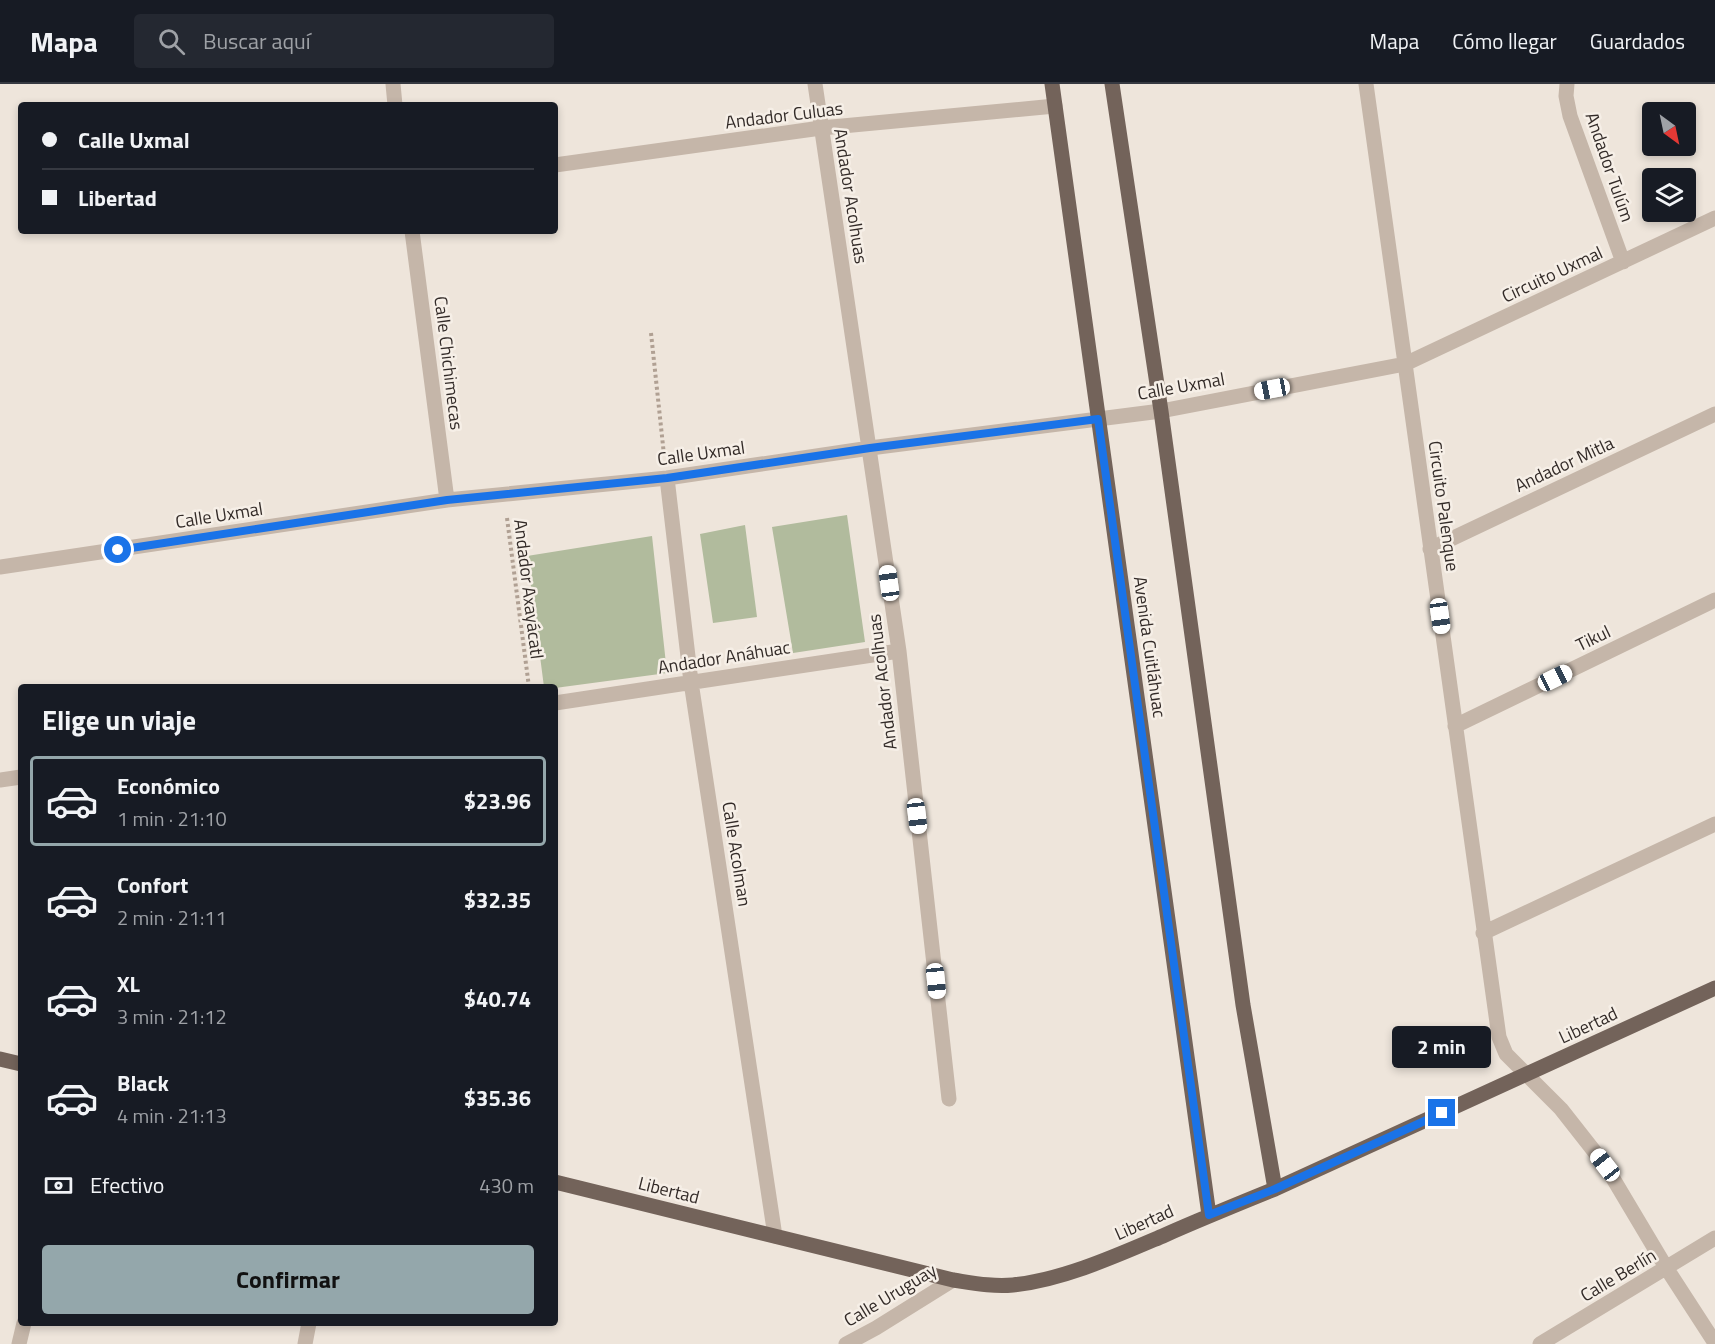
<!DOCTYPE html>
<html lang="es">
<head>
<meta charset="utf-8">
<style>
  body { margin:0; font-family:"Titillium Web",sans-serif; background:#242831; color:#f1f3f6; height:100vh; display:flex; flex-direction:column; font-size:22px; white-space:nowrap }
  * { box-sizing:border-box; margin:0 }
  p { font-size:20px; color:#9ea1a6 }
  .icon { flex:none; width:33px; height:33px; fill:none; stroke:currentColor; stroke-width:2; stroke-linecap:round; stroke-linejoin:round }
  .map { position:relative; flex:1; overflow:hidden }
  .drawer { position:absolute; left:18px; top:600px; width:540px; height:642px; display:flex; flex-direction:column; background:#171b24; border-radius:6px; box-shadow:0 3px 9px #0003 }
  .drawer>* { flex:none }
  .banner { position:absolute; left:18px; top:18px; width:540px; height:132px; border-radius:6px; box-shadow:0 3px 9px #0003; display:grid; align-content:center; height:132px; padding:0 24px; background:#171b24 }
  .needle { width:39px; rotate:147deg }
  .buttons { position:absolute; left:1642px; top:18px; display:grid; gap:12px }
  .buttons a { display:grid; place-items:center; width:54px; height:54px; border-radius:6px; background:#171b24; box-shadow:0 3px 9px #0003; font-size:30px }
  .end { position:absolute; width:27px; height:27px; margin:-14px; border:8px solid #1a73e8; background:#fff; box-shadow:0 0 0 3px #fff }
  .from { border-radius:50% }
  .bubble { position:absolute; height:42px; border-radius:6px; background:#171b24; box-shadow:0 3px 9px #0003; font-size:20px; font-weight:700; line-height:42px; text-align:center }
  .car { position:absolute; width:18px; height:36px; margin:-18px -9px; border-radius:8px; box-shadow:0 0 4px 2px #0007; background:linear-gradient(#fff 24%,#345 0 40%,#fff 0 76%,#345 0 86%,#fff 0) }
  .banner b { display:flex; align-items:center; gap:21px; height:57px; font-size:22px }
  .banner b+b { border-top:2px solid #363941 }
  .banner i { width:15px; height:15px; background:#f1f3f6 }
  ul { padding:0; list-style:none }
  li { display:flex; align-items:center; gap:18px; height:90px; margin:0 12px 9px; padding:0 12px; border:3px solid transparent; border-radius:6px }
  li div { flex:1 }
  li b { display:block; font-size:22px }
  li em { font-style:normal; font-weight:700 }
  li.active { border-color:#94a7ab }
  li>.icon { width:54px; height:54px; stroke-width:1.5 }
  h2 { padding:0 24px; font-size:27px; line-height:72px }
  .pay { display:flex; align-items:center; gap:15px; height:66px; padding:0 24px; font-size:22px }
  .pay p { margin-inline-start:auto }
  .button { display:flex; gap:12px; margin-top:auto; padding:12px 24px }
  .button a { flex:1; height:69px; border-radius:6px; background:#94a7ab; color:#111; font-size:24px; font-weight:700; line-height:69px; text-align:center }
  header { display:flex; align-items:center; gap:36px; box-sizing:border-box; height:84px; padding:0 30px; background:#171b24; border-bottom:2px solid #363941 }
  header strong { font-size:28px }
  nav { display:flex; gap:33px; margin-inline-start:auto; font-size:21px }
  .search { width:420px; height:54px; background:#242831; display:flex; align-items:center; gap:15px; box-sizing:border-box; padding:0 21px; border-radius:6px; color:#9ea1a6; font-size:22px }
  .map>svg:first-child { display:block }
</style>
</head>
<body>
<header>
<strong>Mapa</strong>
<div class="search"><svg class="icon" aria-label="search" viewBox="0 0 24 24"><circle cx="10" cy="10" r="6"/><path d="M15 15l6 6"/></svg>Buscar aquí</div>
<nav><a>Mapa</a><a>Cómo llegar</a><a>Guardados</a></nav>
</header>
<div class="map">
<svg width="1715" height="1260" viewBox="0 0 1715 1260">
  <rect width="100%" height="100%" fill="#eee5db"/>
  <path fill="#b1bb9d" d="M847,431l18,127 -72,11 -21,-126z
    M745,441l12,92 -44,6 -13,-89z
    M652,452l15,137 -112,15 -11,-1 -17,-131z"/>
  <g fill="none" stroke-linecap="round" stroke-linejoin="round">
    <path stroke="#b0a093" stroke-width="4" stroke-dasharray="3 3" stroke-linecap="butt" d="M651,249l13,122
      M507,434l22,169"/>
    <path stroke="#c5b6a9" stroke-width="15" d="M393,0l2,21
      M815,0l84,567 50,448
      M1366,0l133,953 7,17 55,55 44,56 62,104 48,74
      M1567,0l-1,12 4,20 53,146
      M555,81l266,-37 234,-22
      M412,147l35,269
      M667,394l24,204 84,554
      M1430,465l285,-135
      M0,483l447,-67 220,-22 203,-30 291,-37 244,-47 310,-146
      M555,619l344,-52
      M1455,642l260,-126
      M0,696l21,-3
      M1483,849l232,-109
      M19,1260l5,-21
      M305,1260l4,-21
      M846,1260l30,-16 77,-48
      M1540,1260l175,-106"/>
    <path stroke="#73635a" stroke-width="15" d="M1052,0l157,1131
      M1112,0l49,327 82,594 32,184
      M0,975l21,5
      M555,1098l398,98c20,3 40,7 60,5 50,-5 105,-30 152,-50 36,-16 73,-31 110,-46l440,-201"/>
  </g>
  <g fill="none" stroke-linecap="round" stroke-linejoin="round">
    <path stroke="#1a73e8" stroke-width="8" d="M118,466l329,-50 220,-22 203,-30 228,-29 111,796 66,-26 167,-76"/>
  </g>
  <g text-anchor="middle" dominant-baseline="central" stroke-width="5" stroke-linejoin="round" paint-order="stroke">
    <g font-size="18" fill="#332b28" stroke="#f6efe7">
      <text transform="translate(784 31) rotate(-7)">Andador Culuas</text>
      <text transform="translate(1610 83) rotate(71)">Andador Tulúm</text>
      <text transform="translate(851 112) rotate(81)">Andador Acolhuas</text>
      <text transform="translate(1552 190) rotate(-25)">Circuito Uxmal</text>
      <text transform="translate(449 279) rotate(83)">Calle Chichimecas</text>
      <text transform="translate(1181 302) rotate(-10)">Calle Uxmal</text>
      <text transform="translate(701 369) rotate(-8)">Calle Uxmal</text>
      <text transform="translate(1564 380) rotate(-25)">Andador Mitla</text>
      <text transform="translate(1444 422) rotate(82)">Circuito Palenque</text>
      <text transform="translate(219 431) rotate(-9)">Calle Uxmal</text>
      <text transform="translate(529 505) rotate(83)">Andador Axayácatl</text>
      <text transform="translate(1593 554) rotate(-26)">Tikul</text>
      <text transform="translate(1150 563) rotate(82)">Avenida Cuitláhuac</text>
      <text transform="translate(724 573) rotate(-9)">Andador Anáhuac</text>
      <text transform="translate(882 598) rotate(-97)">Andador Acolhuas</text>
      <text transform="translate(737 770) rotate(81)">Calle Acolman</text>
      <text transform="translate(1588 941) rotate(-25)">Libertad</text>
      <text transform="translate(669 1106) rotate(14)">Libertad</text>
      <text transform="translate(1144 1138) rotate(-24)">Libertad</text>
      <text transform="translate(1618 1191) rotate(-31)">Calle Berlín</text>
      <text transform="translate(890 1211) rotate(-31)">Calle Uruguay</text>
    </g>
  </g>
</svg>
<div class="buttons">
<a><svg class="needle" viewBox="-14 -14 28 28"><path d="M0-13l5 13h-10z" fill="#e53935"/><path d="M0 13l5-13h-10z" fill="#9ea1a6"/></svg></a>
<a><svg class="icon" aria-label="layers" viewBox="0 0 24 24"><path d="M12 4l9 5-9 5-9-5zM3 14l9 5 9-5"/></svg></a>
</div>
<i class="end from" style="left:118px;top:466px"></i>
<i class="end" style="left:1442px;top:1029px"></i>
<div class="bubble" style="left:1392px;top:942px;width:99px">2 min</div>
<i class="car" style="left:1272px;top:305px;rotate:259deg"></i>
<i class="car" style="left:889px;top:499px;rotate:352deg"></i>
<i class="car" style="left:1440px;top:532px;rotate:172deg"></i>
<i class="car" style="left:1555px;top:594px;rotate:64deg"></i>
<i class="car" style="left:917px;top:732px;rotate:173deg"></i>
<i class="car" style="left:936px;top:897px;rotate:174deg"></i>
<i class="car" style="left:1605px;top:1081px;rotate:322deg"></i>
<div class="banner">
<b><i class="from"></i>Calle Uxmal</b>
<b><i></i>Libertad</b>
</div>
<section class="drawer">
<h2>Elige un viaje</h2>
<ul>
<li class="active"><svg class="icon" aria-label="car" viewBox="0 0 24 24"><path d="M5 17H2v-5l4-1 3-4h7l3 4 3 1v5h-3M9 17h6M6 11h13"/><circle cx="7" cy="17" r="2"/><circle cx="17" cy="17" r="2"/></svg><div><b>Económico</b><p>1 min · 21:10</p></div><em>$23.96</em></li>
<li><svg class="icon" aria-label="car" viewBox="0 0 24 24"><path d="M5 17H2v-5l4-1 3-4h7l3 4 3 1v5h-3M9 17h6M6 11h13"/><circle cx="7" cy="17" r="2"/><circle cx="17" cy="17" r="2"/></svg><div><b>Confort</b><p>2 min · 21:11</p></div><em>$32.35</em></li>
<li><svg class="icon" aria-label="car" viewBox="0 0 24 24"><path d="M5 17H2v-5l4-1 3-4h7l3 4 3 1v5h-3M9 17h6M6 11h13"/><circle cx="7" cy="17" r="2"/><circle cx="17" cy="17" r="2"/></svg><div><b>XL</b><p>3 min · 21:12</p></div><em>$40.74</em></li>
<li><svg class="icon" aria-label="car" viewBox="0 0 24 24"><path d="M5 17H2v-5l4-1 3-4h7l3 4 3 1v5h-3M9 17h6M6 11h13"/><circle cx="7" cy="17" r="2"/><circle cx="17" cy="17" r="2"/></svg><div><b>Black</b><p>4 min · 21:13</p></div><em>$35.36</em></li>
</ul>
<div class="pay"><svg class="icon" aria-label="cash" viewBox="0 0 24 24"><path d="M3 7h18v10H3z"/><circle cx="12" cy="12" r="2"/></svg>Efectivo<p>430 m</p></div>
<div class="button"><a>Confirmar</a></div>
</section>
</div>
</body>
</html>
